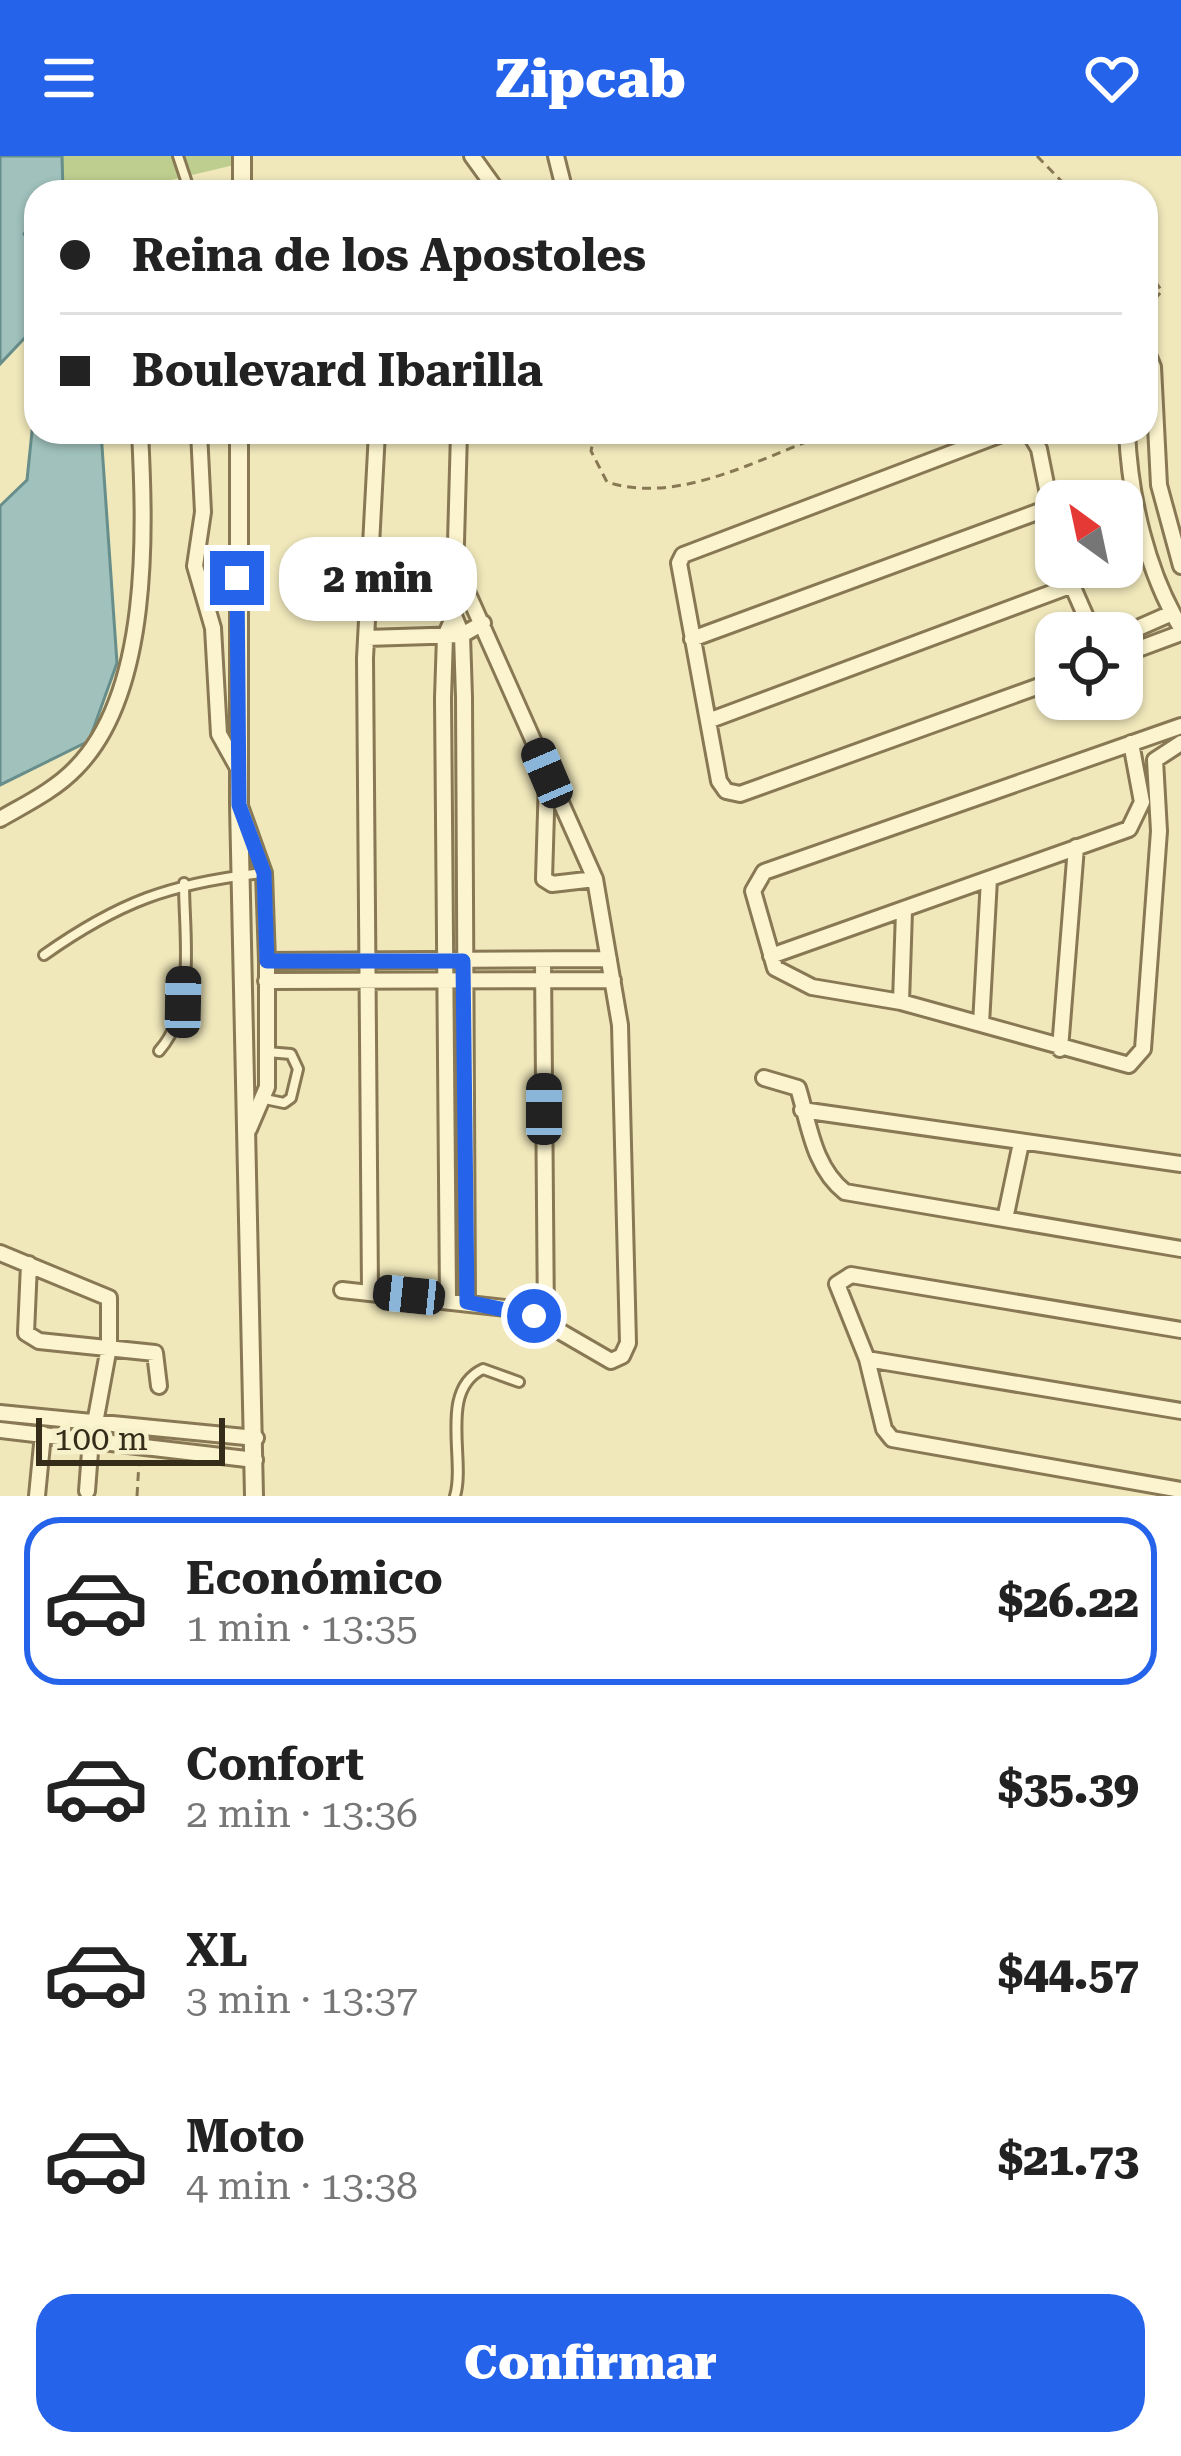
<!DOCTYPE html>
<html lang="es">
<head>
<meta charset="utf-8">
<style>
  body { margin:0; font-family:"Roboto Serif",serif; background:#f2f2f2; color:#222; height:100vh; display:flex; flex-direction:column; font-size:45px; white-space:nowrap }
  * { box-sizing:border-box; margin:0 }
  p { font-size:39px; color:#767676 }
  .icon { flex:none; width:66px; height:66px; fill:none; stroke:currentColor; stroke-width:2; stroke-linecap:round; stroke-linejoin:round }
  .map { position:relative; height:1340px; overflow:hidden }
  .drawer { display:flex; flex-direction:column; background:#fff; flex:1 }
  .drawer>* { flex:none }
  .guide { position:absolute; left:24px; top:24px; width:1134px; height:264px; border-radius:36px; box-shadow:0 3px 9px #0004; display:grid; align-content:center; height:264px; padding:0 36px; background:#fff }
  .needle { width:78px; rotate:327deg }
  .buttons { position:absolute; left:1035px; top:324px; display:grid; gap:24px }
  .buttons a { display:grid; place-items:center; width:108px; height:108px; border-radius:24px; background:#fff; box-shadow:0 3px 9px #0004; font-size:60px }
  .scale { position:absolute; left:36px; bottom:30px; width:189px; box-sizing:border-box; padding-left:12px; border:6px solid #362c1a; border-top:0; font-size:33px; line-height:42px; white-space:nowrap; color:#362c1a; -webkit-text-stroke:9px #f7f1cb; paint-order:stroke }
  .end { position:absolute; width:54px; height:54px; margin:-27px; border:15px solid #2563eb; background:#fff; box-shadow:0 0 0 6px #fff }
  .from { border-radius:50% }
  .bubble { position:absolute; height:84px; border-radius:36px; background:#fff; box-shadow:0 3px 9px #0004; font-size:39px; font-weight:800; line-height:84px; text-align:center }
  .car { position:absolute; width:36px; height:72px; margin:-36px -18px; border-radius:15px; box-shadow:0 0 9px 3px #0007; background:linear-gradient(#222 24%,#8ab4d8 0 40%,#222 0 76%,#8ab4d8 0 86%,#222 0) }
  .guide b { display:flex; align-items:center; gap:42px; height:114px; font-size:45px }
  .guide b+b { border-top:3px solid #e0e0e0 }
  .guide i { width:30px; height:30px; background:#222 }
  ul { padding:21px 0 0; list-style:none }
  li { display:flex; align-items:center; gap:36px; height:168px; margin:0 24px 18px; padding:0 12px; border:6px solid transparent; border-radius:36px }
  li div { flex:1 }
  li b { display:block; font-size:45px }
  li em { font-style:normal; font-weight:800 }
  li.selected { border-color:#2563eb }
  li>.icon { width:108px; height:108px; stroke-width:1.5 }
  .primary-button { display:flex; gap:24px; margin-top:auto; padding:24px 36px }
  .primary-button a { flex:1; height:138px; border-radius:36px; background:#2563eb; color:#fff; font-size:48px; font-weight:800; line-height:138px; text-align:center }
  header { display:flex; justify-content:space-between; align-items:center; height:156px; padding:0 36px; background:#2563eb; color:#fff; font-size:54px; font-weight:800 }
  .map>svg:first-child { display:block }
</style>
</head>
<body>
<header><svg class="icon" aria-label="menu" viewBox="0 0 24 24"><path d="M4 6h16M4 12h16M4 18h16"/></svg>Zipcab<svg class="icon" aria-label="heart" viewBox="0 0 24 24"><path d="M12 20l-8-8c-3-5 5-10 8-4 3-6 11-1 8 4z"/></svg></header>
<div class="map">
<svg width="1181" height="1340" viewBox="0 0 1181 1340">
  <rect width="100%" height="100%" fill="#f0e8bb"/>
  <path fill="#bdce8f" d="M0,0h238v8l-117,28h-85z"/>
  <path fill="#a0c1bc" stroke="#678e8a" stroke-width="3" d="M0,0h62l1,35 -27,1v29l-12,13 12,19v73l-36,38z
    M36,237v39h65l16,231 -28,78 -89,44v-279l27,-26z"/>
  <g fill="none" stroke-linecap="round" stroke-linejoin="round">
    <defs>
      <path id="service" d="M178,0l12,36
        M44,799c75,-53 127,-72 218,-82
        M159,895c38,-43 25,-114 25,-168
        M265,943l19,4 7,-5 7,-29 -7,-15 -24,-2
        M455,1340c11,-37 -17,-106 28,-127l36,13"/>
      <path id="minor" d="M472,0l26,36
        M556,0l9,36
        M319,34l3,2
        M1146,194l7,17 6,118 22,81
        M199,276l4,80 -8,54 18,62 6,106 20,36
        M1007,276l-324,123 -4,8 40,218 7,10 14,3 316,-114
        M1029,276l10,17 17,85
        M1127,276c3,66 20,140 54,196
        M1064,411l29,66
        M454,460l8,19 2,62 3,605
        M1122,479l50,-22
        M366,482l96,-3 21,-12
        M692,483l359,-132
        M1122,499l59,-22
        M708,565l362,-135
        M1181,570l-417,146 -11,19 22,77 37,19 89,15 228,63 14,-16 16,-218 -4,-71 26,-17
        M547,623l-3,100 8,5 43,-5
        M240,650l24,67 3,88v126l-18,42
        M0,663c26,-15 55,-29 76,-51 75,-76 69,-238 64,-336
        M771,800l358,-127 13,-27 -11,-59
        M267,805l342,-2
        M543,806l3,362
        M266,825l347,-1
        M901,846l3,-91
        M981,868l8,-145
        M1060,893l16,-202
        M764,922l34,10c11,35 15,79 47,104l336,57
        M802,954l379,54
        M1005,1063l16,-76
        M0,1097l109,45v49l-14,76
        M29,1108l-3,69 13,8 116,12 4,33
        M342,1134l181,20 88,51 11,-5 6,-13 -8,-318 -25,-146 -139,-312
        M370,1135l-5,-633 12,-226
        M448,1143l-5,-601 2,-62 9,-20 5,-184
        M1181,1174l-330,-55 -14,9 30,75 17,70 8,10 289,51
        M867,1203l314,52
        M0,1257l256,25
        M0,1274l255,30
        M87,1335l4,-52
        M37,1340l6,-62"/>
      <path id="tertiary" d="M242,36v-36
        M239,276v373l15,691"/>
    </defs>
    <use href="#service" stroke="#887854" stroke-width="14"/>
    <use href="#minor" stroke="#887854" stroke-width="20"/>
    <use href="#tertiary" stroke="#887854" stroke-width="22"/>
    <path stroke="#887854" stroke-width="3" stroke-dasharray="9 6" stroke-linecap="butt" d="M1037,0l35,36
      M1146,113l16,22 -16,18
      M595,276l-4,19 16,31c72,24 157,-26 225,-50
      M137,1340l2,-34"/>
    <use href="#service" stroke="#fbf4ce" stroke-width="8"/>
    <use href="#minor" stroke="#fbf4ce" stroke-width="14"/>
    <use href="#tertiary" stroke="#fbf4ce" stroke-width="16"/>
  </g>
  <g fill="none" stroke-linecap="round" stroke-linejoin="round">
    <path stroke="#2563eb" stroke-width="15" d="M237,422l2,227 25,68 3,88h196l4,341 67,14"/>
  </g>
</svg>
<div class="buttons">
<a><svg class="needle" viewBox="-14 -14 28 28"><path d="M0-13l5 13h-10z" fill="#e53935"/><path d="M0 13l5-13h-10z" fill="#767676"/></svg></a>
<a><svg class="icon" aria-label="locate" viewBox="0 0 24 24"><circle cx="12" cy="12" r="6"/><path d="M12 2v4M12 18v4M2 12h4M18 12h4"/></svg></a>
</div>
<div class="scale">100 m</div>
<i class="end from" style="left:534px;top:1160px"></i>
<i class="end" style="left:237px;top:422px"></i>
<div class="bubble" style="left:279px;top:381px;width:198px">2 min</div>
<i class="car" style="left:547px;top:617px;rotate:337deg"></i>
<i class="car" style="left:183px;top:846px;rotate:1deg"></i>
<i class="car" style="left:544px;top:953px;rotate:0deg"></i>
<i class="car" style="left:409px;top:1139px;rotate:276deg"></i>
<div class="guide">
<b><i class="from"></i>Reina de los Apostoles</b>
<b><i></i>Boulevard Ibarilla</b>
</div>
</div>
<section class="drawer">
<ul>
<li class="selected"><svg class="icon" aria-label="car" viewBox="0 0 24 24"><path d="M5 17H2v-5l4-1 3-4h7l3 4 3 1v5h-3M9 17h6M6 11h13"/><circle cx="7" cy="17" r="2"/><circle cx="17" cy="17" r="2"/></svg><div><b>Económico</b><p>1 min · 13:35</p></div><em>$26.22</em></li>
<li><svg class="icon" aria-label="car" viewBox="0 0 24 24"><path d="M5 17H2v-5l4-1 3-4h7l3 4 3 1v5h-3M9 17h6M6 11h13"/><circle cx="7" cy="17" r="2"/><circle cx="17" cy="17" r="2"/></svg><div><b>Confort</b><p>2 min · 13:36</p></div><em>$35.39</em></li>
<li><svg class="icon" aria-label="car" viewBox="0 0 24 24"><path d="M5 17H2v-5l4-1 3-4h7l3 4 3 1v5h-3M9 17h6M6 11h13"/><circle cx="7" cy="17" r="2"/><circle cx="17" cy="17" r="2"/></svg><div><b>XL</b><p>3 min · 13:37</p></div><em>$44.57</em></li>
<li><svg class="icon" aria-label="car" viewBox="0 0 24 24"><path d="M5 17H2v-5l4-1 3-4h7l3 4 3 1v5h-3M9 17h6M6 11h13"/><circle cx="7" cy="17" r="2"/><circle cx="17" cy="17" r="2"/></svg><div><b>Moto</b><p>4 min · 13:38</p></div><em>$21.73</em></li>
</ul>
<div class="primary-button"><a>Confirmar</a></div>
</section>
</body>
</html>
